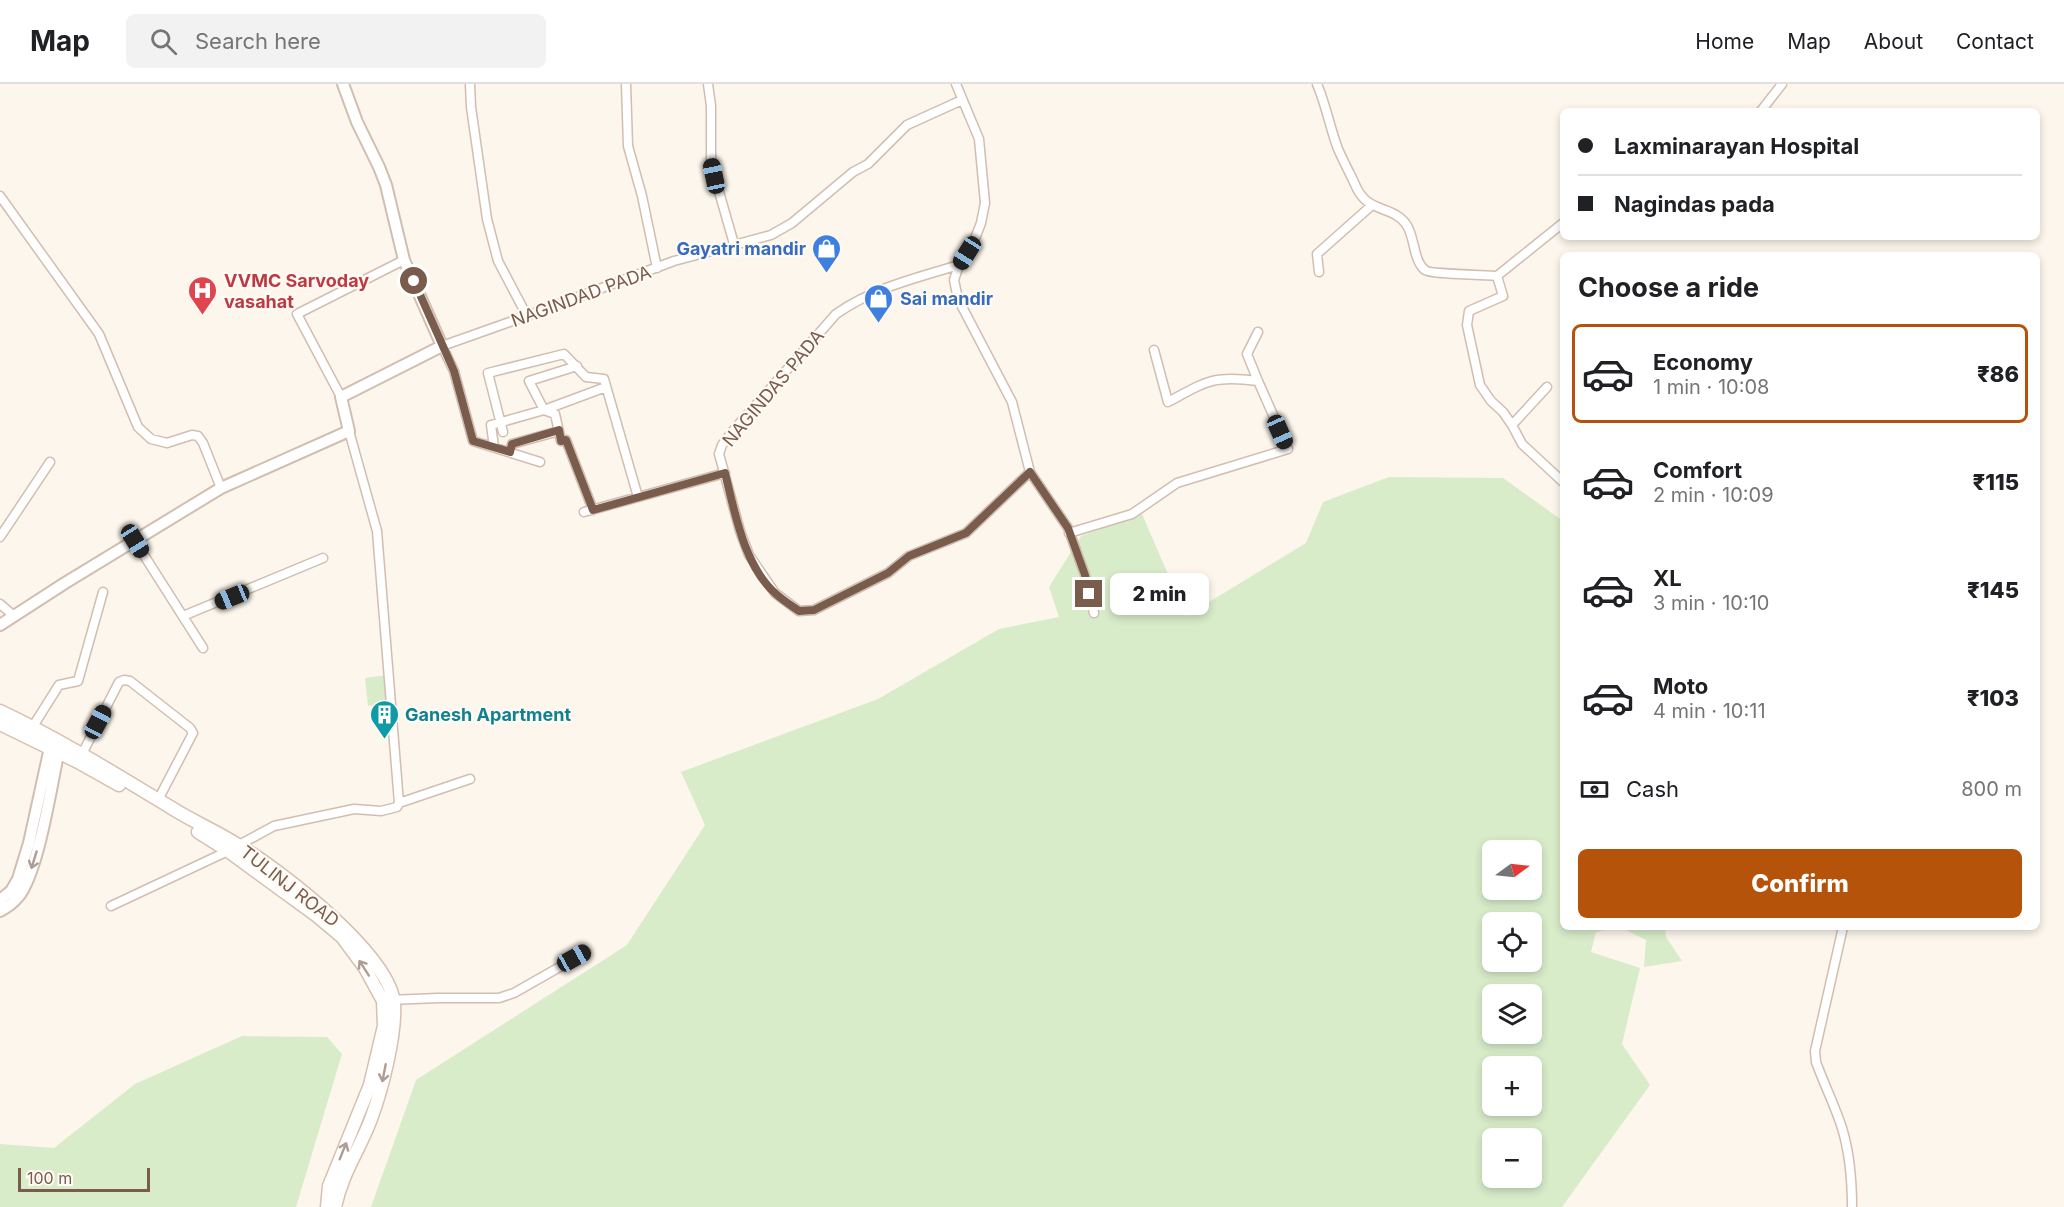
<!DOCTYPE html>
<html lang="en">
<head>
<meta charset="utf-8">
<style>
  body { margin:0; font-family:Inter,sans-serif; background:#f2f2f2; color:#202124; height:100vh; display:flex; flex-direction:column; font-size:22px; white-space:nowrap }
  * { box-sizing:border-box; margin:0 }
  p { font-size:20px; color:#757577 }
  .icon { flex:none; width:33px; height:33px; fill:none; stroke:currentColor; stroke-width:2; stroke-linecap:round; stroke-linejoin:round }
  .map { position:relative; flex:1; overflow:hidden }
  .sheet { position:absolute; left:1560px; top:168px; width:480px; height:678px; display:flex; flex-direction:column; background:#fff; border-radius:9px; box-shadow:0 3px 9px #0003 }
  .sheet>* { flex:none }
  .hud { position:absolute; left:1560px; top:24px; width:480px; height:132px; border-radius:9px; box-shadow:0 3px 9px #0003; display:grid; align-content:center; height:132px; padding:0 18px; background:#fff }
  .needle { width:39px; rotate:75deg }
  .controls { position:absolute; left:1482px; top:756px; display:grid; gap:12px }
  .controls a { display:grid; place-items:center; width:60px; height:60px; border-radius:9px; background:#fff; box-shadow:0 3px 9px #0003; font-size:30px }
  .scale { position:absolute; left:18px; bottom:15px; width:132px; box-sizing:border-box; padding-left:6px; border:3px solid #7a5c4d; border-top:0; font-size:16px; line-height:21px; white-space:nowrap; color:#7a5c4d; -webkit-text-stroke:4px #fffaf3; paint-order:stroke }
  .end { position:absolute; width:27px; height:27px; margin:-14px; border:8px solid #7a5c4d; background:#fff; box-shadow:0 0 0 3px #fff }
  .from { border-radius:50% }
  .bubble { position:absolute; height:42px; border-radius:9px; background:#fff; box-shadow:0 3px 9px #0003; font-size:20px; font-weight:800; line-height:42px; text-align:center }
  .car { position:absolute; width:18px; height:36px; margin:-18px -9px; border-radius:8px; box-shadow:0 0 4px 2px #0007; background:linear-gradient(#222 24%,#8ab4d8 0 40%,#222 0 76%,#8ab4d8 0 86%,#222 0) }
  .hud b { display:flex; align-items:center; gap:21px; height:57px; font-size:22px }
  .hud b+b { border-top:2px solid #e0e0e0 }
  .hud i { width:15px; height:15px; background:#202124 }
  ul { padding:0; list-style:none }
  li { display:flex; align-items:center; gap:18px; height:99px; margin:0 12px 9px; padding:0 6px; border:3px solid transparent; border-radius:9px }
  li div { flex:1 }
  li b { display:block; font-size:22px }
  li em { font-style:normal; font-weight:800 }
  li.on { border-color:#b45309 }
  li>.icon { width:54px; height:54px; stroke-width:1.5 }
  h2 { padding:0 18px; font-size:27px; line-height:72px }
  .pay { display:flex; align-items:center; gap:15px; height:66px; padding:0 18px; font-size:22px }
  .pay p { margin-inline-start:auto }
  .cta { display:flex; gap:12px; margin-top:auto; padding:12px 18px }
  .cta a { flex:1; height:69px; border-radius:9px; background:#b45309; color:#fff; font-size:24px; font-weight:800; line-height:69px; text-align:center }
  header { display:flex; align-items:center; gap:36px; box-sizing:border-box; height:84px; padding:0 30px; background:#fff; border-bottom:2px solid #e0e0e0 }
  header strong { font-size:28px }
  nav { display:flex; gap:33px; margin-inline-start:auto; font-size:21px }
  .search { width:420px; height:54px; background:#f2f2f2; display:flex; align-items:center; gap:15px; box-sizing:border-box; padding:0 21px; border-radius:9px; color:#757577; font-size:22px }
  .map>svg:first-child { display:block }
</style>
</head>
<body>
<header>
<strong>Map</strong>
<div class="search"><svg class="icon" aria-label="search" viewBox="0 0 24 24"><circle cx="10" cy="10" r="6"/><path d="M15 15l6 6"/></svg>Search here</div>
<nav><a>Home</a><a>Map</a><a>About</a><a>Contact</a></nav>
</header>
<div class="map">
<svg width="2064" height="1123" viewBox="0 0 2064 1123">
  <rect width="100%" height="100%" fill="#fdf6ec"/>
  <path fill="#d8ecc9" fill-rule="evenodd" d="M1389,393l114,1 60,43v406h102l1,10 16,24 -38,6 2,-27 -26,-13 -24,5 -5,20 49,16 -18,76 28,41 -88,122h-1191l45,-127 211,-135 78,-120 -24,-53 197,-73 121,-70 60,-12 -10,-30 32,-51 61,-22 44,102 120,-73 17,-41zM1492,766h40v40h-40zM1492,838h40v40h-40zM1492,910h40v40h-40zM1492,982h40v40h-40zM1492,1054h40v40h-40z
    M386,591l1,28 -19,3 -3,-28z
    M242,952l85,1 15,17 -46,153h-296v-63l54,4 81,-64z"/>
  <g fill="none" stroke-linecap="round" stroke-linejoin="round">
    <defs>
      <path id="minor" d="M470,0l1,23 16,112 11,42 29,55
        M626,0l2,62 14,50 15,72
        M708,0l3,22v58l23,80
        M956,0l23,55 6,64 -4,20 -7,18 -15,24 -5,15 4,19 54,103 18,70 38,56 17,47 9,38
        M1317,0c9,21 13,44 21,65 4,9 8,17 12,25 4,7 6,15 11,21 11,16 34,13 45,29 9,12 7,37 19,46 4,4 61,5 72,6l66,-53
        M1761,27l21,-27
        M0,112l99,138 39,93 13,12 16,4 25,-8 6,1 5,7 18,45
        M959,181c-43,13 -86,23 -123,49l-104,118 -10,13 -3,9 21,77 9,24 26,38 24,18 15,-1 74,-37 21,-17 57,-23 64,-61
        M1319,188l-2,-18 54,-48
        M1497,192l6,20 -34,15 -2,14 13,60 11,16 12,11 9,13 10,19 41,38
        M577,282l-48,15 15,29 11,4 6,27 5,-1 27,70
        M1258,297l-11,-27 11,-22
        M341,313l-44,-83 107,-54
        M1512,341l35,-38
        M503,348l-15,-59 76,-19 22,23 18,2 34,118
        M494,363l-3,-22 53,-15 62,-23
        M510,368l2,-8 47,-13
        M540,378l-67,-21 -19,-70 -12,-25 93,-33 139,-52 97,-26 21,-12 61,-51 15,-8 39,-39 55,-25
        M584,428l141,-39
        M1069,449l63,-19 45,-31 111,-34 -30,-68c-45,-6 -51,0 -90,21l-14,-52
        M0,453l50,-75
        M135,457l68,107
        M0,520l14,12
        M183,532l140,-58
        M30,647l29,-46 19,-4 25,-89
        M80,674l39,-76 5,-2 6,1 60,47 3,5 -35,67
        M399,719l71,-24
        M111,822l117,-55 46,-25 80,-17 27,2 16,-4 2,-4 -22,-272 -28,-100
        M1843,843l-28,124 1,11c8,22 19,44 26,66 8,26 10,52 10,79
        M389,916l49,-2h61l15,-5 72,-41"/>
      <path id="tertiary" d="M0,541l65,-42 156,-95 128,-57 -8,-34 101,-51 -38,-86 -18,-75 -7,-18 -22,-45 -14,-38
        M0,816l11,-9 7,-12 11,-36 22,-100
        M0,827c6,-3 14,-9 18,-14 21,-25 34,-117 42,-152"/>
      <path id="secondary" d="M0,627c59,28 114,62 170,96 22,14 46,24 68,38 41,24 153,110 156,159 2,31 -12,85 -23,115 -12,32 -29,54 -36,88
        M0,640l78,38 41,23
        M198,748l30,19 89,65 25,21 23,31 18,33 1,25 -14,59 -41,101 -2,21"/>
    </defs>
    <use href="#minor" stroke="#d1beb0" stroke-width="11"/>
    <use href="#tertiary" stroke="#d1beb0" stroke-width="14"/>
    <use href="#secondary" stroke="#d6c0b0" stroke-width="15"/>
    <use href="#minor" stroke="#fff" stroke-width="8"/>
    <use href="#tertiary" stroke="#fff" stroke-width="10"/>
    <use href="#secondary" stroke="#fff" stroke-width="12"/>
  </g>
  <defs><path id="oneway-shaft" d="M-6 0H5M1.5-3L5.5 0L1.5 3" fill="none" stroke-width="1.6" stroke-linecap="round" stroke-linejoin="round" transform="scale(1.5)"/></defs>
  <g stroke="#af9d94">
    <use href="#oneway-shaft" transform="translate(34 776) rotate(107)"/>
    <use href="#oneway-shaft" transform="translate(364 884) rotate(-123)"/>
    <use href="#oneway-shaft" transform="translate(384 989) rotate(101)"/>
    <use href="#oneway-shaft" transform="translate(343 1067) rotate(-68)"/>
  </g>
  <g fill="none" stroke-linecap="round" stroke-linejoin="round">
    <path stroke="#7a5c4d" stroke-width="8" d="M414,197l40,90 19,70 37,11 2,-8 47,-14 2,11 5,-1 27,70 132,-37c10,40 19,93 51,121 8,7 16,12 23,17l15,-1 74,-37 21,-17 57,-23 64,-61 38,56 17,47 4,19"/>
  </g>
  <defs>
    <symbol id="shop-pin" viewBox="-11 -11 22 30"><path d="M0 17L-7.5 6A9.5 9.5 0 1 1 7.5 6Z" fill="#3f7fe0" stroke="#fffaf3"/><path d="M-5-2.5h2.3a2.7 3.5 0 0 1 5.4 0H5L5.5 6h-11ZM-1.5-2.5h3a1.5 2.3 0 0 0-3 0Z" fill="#fff"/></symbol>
    <symbol id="hospital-pin" viewBox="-11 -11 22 30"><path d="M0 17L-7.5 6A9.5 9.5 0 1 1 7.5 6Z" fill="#e0444e" stroke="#fffaf3"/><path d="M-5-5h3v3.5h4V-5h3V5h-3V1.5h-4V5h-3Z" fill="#fff"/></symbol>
    <symbol id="building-pin" viewBox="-11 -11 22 30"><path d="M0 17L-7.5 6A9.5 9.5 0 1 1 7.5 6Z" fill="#0f9aa8" stroke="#fffaf3"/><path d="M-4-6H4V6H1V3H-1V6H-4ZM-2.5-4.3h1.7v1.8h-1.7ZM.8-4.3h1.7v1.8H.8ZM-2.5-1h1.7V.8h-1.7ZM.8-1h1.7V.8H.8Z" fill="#fff"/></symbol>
  </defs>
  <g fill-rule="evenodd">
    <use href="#shop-pin" x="810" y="148" width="33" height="45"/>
    <use href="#hospital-pin" x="186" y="190" width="33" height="45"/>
    <use href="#shop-pin" x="862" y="198" width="33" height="45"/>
    <use href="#building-pin" x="368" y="614" width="33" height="45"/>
  </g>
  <g text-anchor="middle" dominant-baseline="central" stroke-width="4.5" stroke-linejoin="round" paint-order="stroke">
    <g font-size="18" font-weight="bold" fill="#366cbe" stroke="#fffaf3" text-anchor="end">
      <text x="806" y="164">Gayatri mandir</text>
      <text x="900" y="214" text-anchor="start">Sai mandir</text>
    </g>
    <g font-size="18" font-weight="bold" fill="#be3a42" stroke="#fffaf3" text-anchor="start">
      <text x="224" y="196">VVMC Sarvoday<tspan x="224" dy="21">vasahat</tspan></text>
    </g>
    <g font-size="18" fill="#7a5c4d" stroke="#fffaf3">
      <text transform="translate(581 212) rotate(-20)">NAGINDAD PADA</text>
      <text transform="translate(773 304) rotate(-50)">NAGINDAS PADA</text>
      <text transform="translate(290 802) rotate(38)">TULINJ ROAD</text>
    </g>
    <g font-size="18" font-weight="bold" fill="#0d838f" stroke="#fffaf3" text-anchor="start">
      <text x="405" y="630">Ganesh Apartment</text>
    </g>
  </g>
</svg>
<div class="controls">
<a><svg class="needle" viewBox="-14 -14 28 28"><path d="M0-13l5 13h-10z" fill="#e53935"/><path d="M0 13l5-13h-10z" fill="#757577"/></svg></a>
<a><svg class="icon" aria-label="locate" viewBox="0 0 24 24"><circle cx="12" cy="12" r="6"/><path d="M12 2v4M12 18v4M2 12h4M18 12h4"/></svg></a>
<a><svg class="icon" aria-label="layers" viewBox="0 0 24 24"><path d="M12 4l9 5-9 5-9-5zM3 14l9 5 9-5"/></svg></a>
<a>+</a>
<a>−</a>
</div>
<div class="scale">100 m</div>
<i class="end from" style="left:414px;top:197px"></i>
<i class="end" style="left:1089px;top:510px"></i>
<div class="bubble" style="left:1110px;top:489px;width:99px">2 min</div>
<i class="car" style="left:714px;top:92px;rotate:348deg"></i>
<i class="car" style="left:967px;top:169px;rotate:212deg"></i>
<i class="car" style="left:1280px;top:348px;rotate:156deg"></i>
<i class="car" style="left:135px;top:457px;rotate:148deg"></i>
<i class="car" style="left:232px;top:513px;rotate:248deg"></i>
<i class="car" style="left:98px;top:638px;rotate:28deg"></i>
<i class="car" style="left:574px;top:874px;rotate:61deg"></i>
<div class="hud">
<b><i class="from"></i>Laxminarayan Hospital</b>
<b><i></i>Nagindas pada</b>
</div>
<section class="sheet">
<h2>Choose a ride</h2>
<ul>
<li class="on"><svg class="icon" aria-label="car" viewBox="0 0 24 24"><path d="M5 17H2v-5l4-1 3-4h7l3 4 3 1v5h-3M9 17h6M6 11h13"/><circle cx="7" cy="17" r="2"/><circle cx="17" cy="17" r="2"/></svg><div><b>Economy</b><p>1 min · 10:08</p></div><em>₹86</em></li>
<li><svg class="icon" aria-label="car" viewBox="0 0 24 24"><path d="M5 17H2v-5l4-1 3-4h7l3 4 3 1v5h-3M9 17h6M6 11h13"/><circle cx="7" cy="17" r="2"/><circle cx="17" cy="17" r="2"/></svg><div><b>Comfort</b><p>2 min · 10:09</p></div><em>₹115</em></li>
<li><svg class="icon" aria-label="car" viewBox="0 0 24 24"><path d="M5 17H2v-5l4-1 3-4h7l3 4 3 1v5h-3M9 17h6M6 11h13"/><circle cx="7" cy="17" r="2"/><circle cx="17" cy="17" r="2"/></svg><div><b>XL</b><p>3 min · 10:10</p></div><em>₹145</em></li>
<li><svg class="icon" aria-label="car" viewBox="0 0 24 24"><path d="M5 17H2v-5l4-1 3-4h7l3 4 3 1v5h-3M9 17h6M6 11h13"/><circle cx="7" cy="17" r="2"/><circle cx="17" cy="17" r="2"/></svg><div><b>Moto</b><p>4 min · 10:11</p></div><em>₹103</em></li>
</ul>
<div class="pay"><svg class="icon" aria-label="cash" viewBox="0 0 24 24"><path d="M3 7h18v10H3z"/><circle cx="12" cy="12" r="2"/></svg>Cash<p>800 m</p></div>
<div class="cta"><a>Confirm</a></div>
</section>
</div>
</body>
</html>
